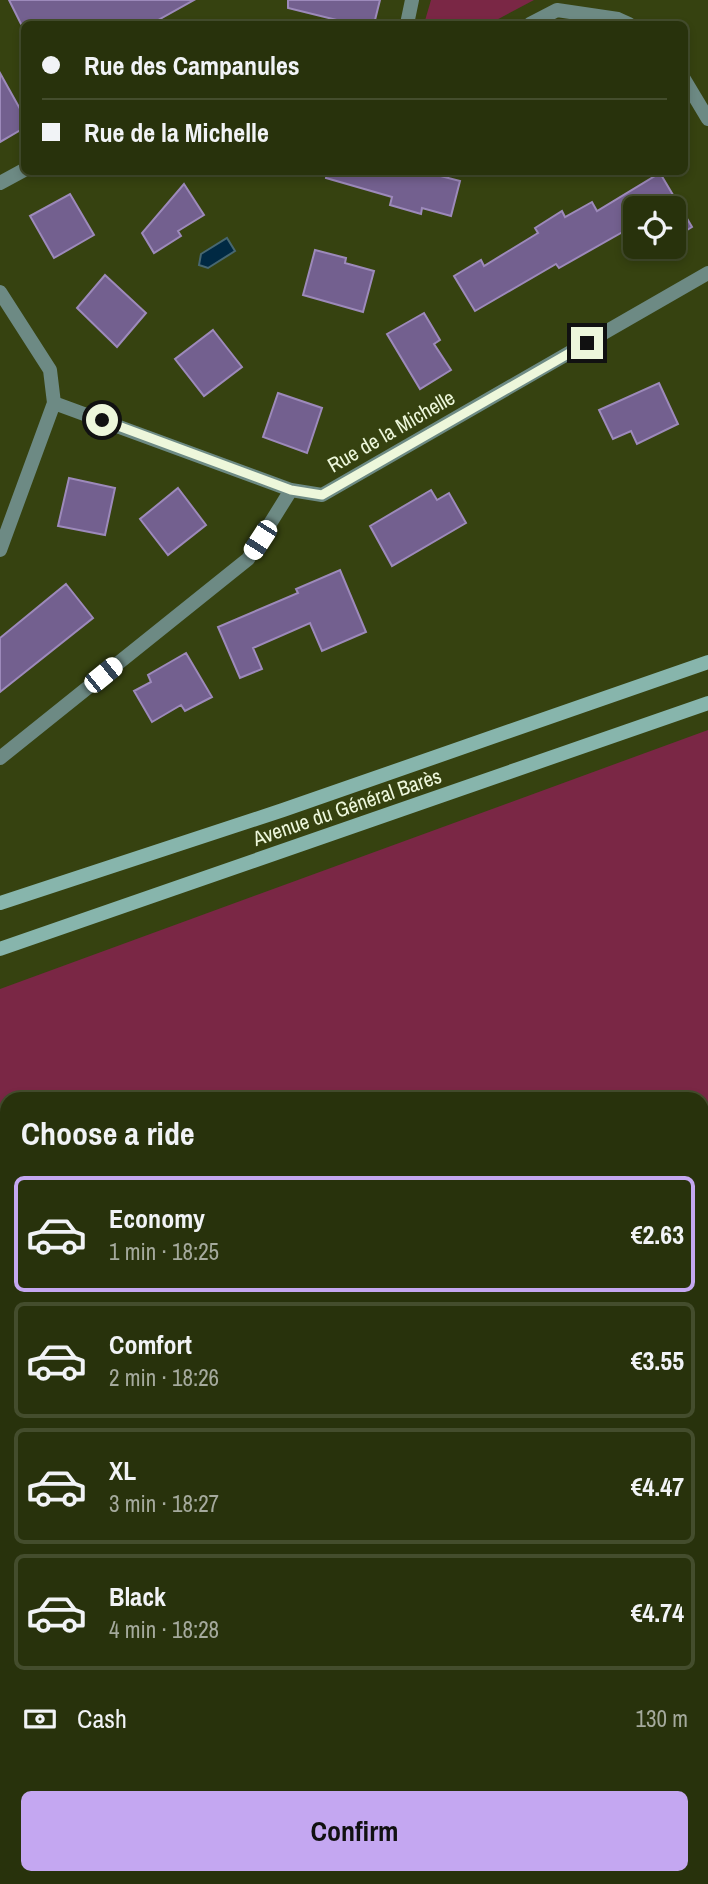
<!DOCTYPE html>
<html lang="en">
<head>
<meta charset="utf-8">
<style>
  body { margin:0; font-family:"Archivo Narrow",sans-serif; background:#343e1a; color:#f1f3f6; height:100vh; display:flex; flex-direction:column; font-size:26px; white-space:nowrap }
  * { box-sizing:border-box; margin:0 }
  p { font-size:23px; color:#a5aa9d }
  .icon { flex:none; width:38px; height:38px; fill:none; stroke:currentColor; stroke-width:2; stroke-linecap:round; stroke-linejoin:round }
  .map { position:relative; flex:1; overflow:hidden }
  .details { position:absolute; left:0px; top:1092px; width:709px; height:793px; display:flex; flex-direction:column; background:#28320c; border-radius:21px 21px 0 0; box-shadow:0 4px 10px #0003,0 0 0 2px #444d2d }
  .details>* { flex:none }
  .hud { position:absolute; left:21px; top:21px; width:667px; height:154px; border-radius:10px; box-shadow:0 4px 10px #0003,0 0 0 2px #444d2d; display:grid; align-content:center; height:154px; padding:0 21px; background:#28320c }
  .fabs { position:absolute; left:623px; top:196px; display:grid; gap:14px }
  .fabs a { display:grid; place-items:center; width:63px; height:63px; border-radius:10px; background:#28320c; box-shadow:0 4px 10px #0003,0 0 0 2px #444d2d; font-size:35px }
  .end { position:absolute; width:32px; height:32px; margin:-16px; border:9px solid #edf7db; background:#111; box-shadow:0 0 0 4px #111 }
  .from { border-radius:50% }
  .car { position:absolute; width:21px; height:42px; margin:-21px -10px; border-radius:9px; box-shadow:0 0 5px 2px #0007; background:linear-gradient(#fff 24%,#345 0 40%,#fff 0 76%,#345 0 86%,#fff 0) }
  .hud b { display:flex; align-items:center; gap:24px; height:66px; font-size:26px }
  .hud b+b { border-top:2px solid #444d2d }
  .hud i { width:18px; height:18px; background:#f1f3f6 }
  ul { padding:0; list-style:none }
  li { display:flex; align-items:center; gap:21px; height:116px; margin:0 14px 10px; padding:0 7px; border:4px solid #444d2d; border-radius:10px }
  li div { flex:1 }
  li b { display:block; font-size:26px }
  li em { font-style:normal; font-weight:700 }
  li.selected { border-color:#c4a7f1 }
  li>.icon { width:63px; height:63px; stroke-width:1.5 }
  h2 { padding:0 21px; font-size:32px; line-height:84px }
  .pay { display:flex; align-items:center; gap:18px; height:77px; padding:0 21px; font-size:26px }
  .pay p { margin-inline-start:auto }
  .action { display:flex; gap:14px; margin-top:auto; padding:14px 21px }
  .action a { flex:1; height:80px; border-radius:10px; background:#c4a7f1; color:#111; font-size:28px; font-weight:700; line-height:80px; text-align:center }
  .map>svg:first-child { display:block }
</style>
</head>
<body>
<div class="map">
<svg width="708" height="1884" viewBox="0 0 708 1884">
  <rect width="100%" height="100%" fill="#364210"/>
  <path fill="#3b490c" d="M7,1732v146h571l4,6h-582v-149z"/>
  <path fill="#7a2745" d="M431,0h103l-45,24h-65z
    M708,730v1154h-126l-4,-6h124v-779h-695v633l-7,3v-746z"/>
  <path fill="#002943" stroke="#476771" stroke-width="2" d="M227,238l8,13 -27,17 -9,-3 2,-11z"/>
  <path fill="#73608f" stroke="#9d8abb" stroke-width="2" d="M9,0h185l-43,24h-130z
    M288,0h92l-6,24h-21l-65,-16z
    M0,73l24,43v12l-24,14z
    M327,172h98l35,9 -9,35 -29,-8 -1,6 -31,-9 2,-8 -66,-19z
    M660,173l32,54 -18,11v-30h-39v17l-76,43 -3,-4 -81,47 -21,-35 27,-16 3,6 54,-33 -3,-5 27,-17 3,6 27,-15 5,9z
    M184,184l20,31 -26,16 3,5 -27,17 -12,-20z
    M70,194l24,41 -40,23 -24,-42z
    M315,250l31,8 -1,5 29,8 -11,41 -60,-17z
    M105,275l41,38 -29,34 -40,-39z
    M424,313l16,27 -6,4 17,26 -31,19 -33,-55z
    M213,330l29,37 -38,29 -29,-37z
    M659,383l19,41 -41,20 -6,-13 -18,8 -14,-29z
    M278,393l44,15 -15,45 -44,-16z
    M69,478l46,10 -10,47 -47,-9z
    M178,488l28,37 -38,30 -28,-36z
    M431,490l6,10 12,-7 17,30 -74,43 -22,-40z
    M340,570l26,62 -44,19 -12,-28 -57,25 9,21 -22,9 -22,-51 80,-34 -2,-4z
    M66,584l27,34 -93,74v-54z
    M186,653l26,44 -27,14 -4,-6 -29,17 -18,-31 17,-9 -3,-7z"/>
  <g fill="none" stroke-linecap="round" stroke-linejoin="round">
    <path stroke="#919c75" stroke-width="4.5" stroke-dasharray="7 3.5" stroke-linecap="butt" d="M0,1690l7,2
      M702,1696l6,7
      M0,1769l7,-3
      M533,1878l4,6"/>
    <path stroke="#6d8a84" stroke-width="14" d="M407,24l5,-24
      M530,24l27,-14 61,9 11,5
      M684,79l24,40
      M0,183l24,-13
      M0,292l50,78 4,33 237,87 31,5 386,-222
      M0,550l54,-147
      M0,758l248,-199 43,-69"/>
    <path stroke="#87b5ac" stroke-width="14" d="M0,903l283,-93 425,-148
      M0,949l708,-246"/>
  </g>
  <g fill="none" stroke-linecap="round" stroke-linejoin="round">
    <path stroke="#edf7db" stroke-width="9" d="M102,420l189,70 31,5 265,-152"/>
  </g>
  <g text-anchor="middle" dominant-baseline="central" stroke-width="5" stroke-linejoin="round" paint-order="stroke">
    <g font-size="21" fill="#edf7db" stroke="#364210">
      <text transform="translate(391 431) rotate(-30)">Rue de la Michelle</text>
      <text transform="translate(347 807) rotate(-19)">Avenue du Général Barès</text>
    </g>
  </g>
</svg>
<div class="fabs">
<a><svg class="icon" aria-label="locate" viewBox="0 0 24 24"><circle cx="12" cy="12" r="6"/><path d="M12 2v4M12 18v4M2 12h4M18 12h4"/></svg></a>
</div>
<i class="end from" style="left:102px;top:420px"></i>
<i class="end" style="left:587px;top:343px"></i>
<i class="car" style="left:260px;top:540px;rotate:213deg"></i>
<i class="car" style="left:103px;top:675px;rotate:51deg"></i>
<div class="hud">
<b><i class="from"></i>Rue des Campanules</b>
<b><i></i>Rue de la Michelle</b>
</div>
<section class="details">
<h2>Choose a ride</h2>
<ul>
<li class="selected"><svg class="icon" aria-label="car" viewBox="0 0 24 24"><path d="M5 17H2v-5l4-1 3-4h7l3 4 3 1v5h-3M9 17h6M6 11h13"/><circle cx="7" cy="17" r="2"/><circle cx="17" cy="17" r="2"/></svg><div><b>Economy</b><p>1 min · 18:25</p></div><em>€2.63</em></li>
<li><svg class="icon" aria-label="car" viewBox="0 0 24 24"><path d="M5 17H2v-5l4-1 3-4h7l3 4 3 1v5h-3M9 17h6M6 11h13"/><circle cx="7" cy="17" r="2"/><circle cx="17" cy="17" r="2"/></svg><div><b>Comfort</b><p>2 min · 18:26</p></div><em>€3.55</em></li>
<li><svg class="icon" aria-label="car" viewBox="0 0 24 24"><path d="M5 17H2v-5l4-1 3-4h7l3 4 3 1v5h-3M9 17h6M6 11h13"/><circle cx="7" cy="17" r="2"/><circle cx="17" cy="17" r="2"/></svg><div><b>XL</b><p>3 min · 18:27</p></div><em>€4.47</em></li>
<li><svg class="icon" aria-label="car" viewBox="0 0 24 24"><path d="M5 17H2v-5l4-1 3-4h7l3 4 3 1v5h-3M9 17h6M6 11h13"/><circle cx="7" cy="17" r="2"/><circle cx="17" cy="17" r="2"/></svg><div><b>Black</b><p>4 min · 18:28</p></div><em>€4.74</em></li>
</ul>
<div class="pay"><svg class="icon" aria-label="cash" viewBox="0 0 24 24"><path d="M3 7h18v10H3z"/><circle cx="12" cy="12" r="2"/></svg>Cash<p>130 m</p></div>
<div class="action"><a>Confirm</a></div>
</section>
</div>
</body>
</html>
